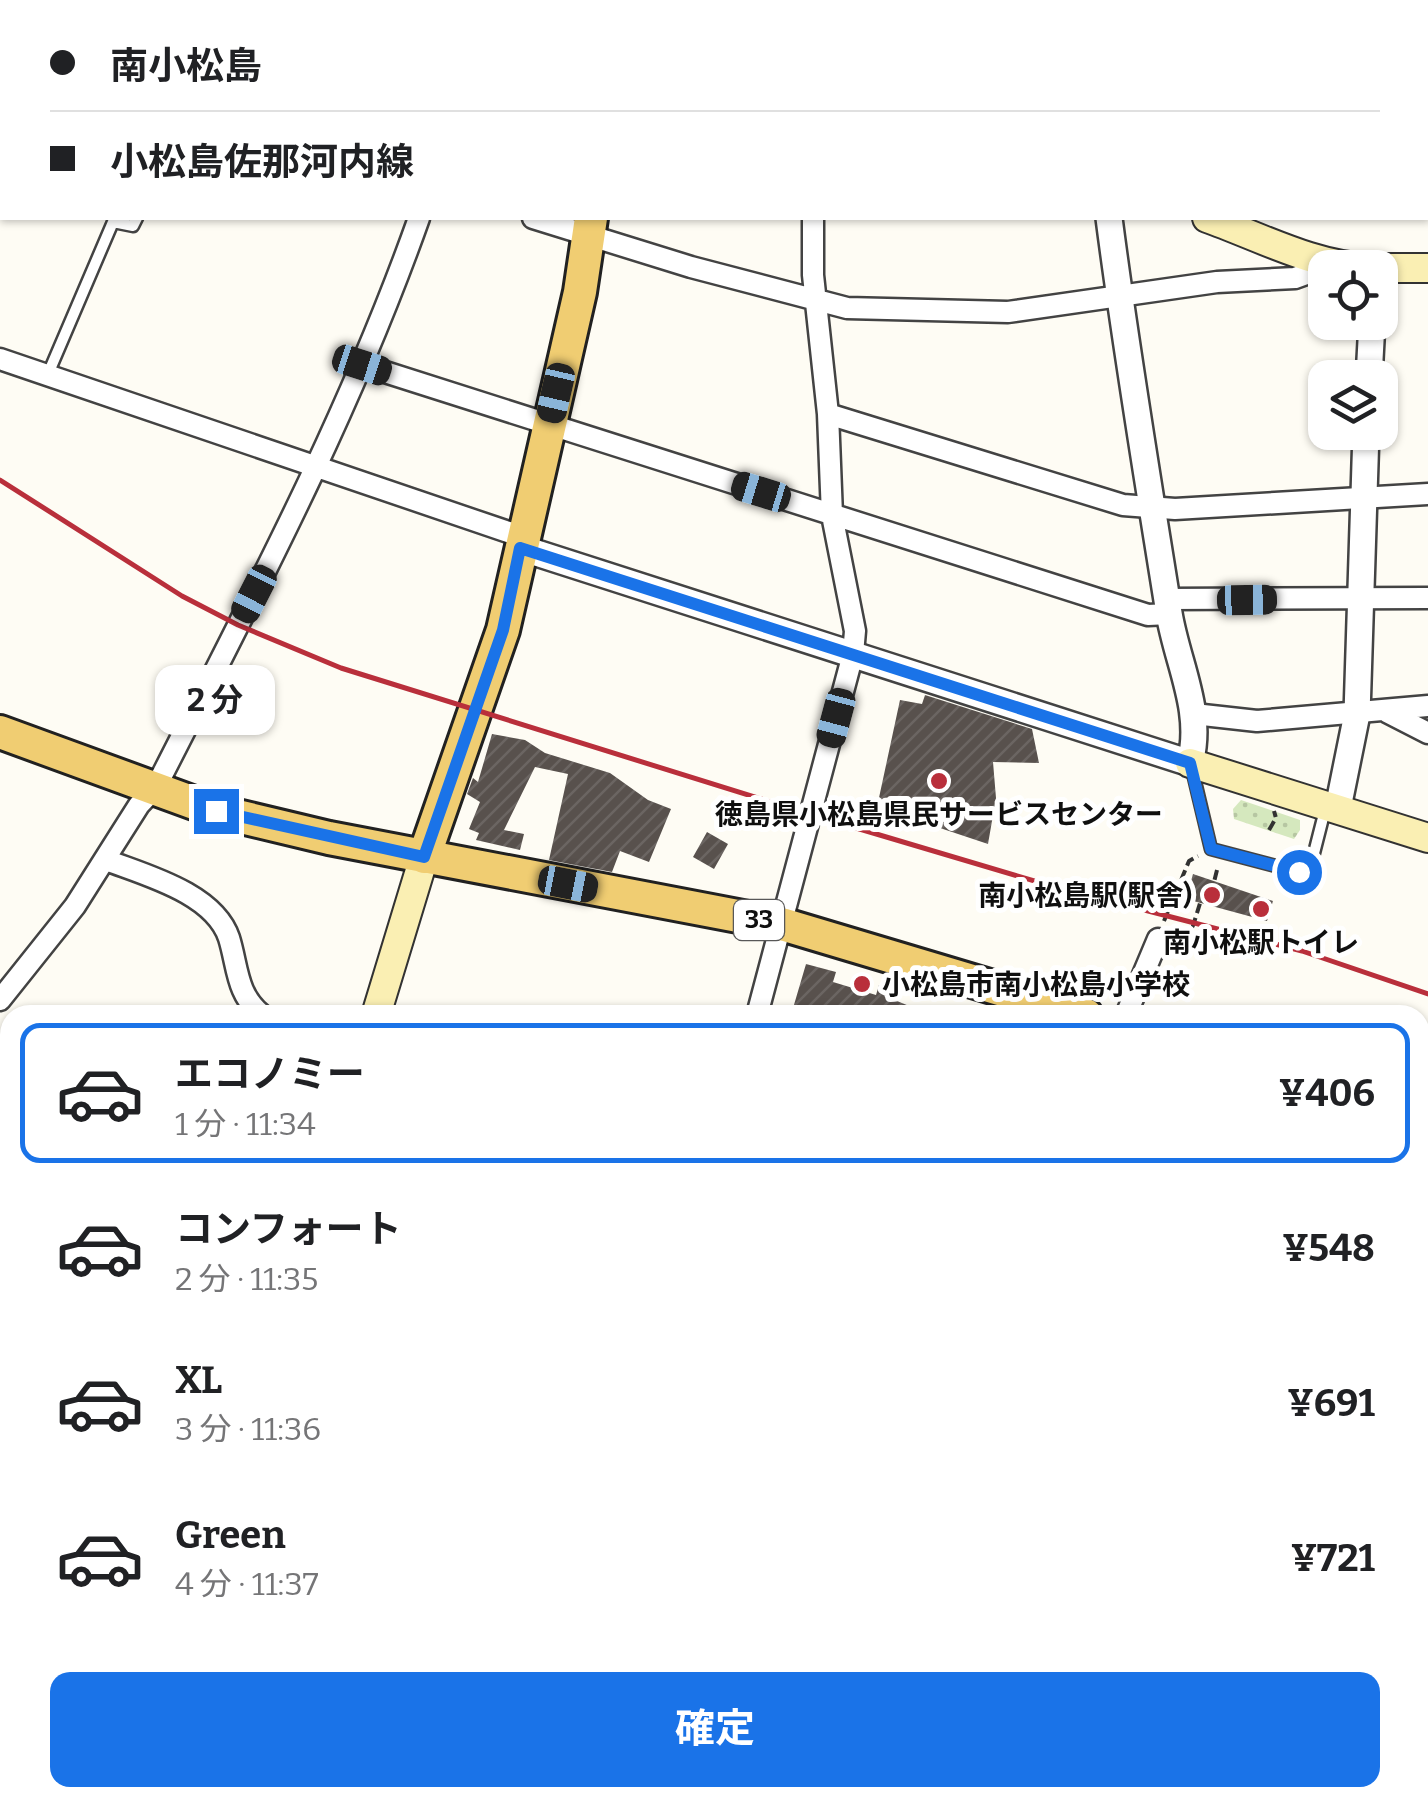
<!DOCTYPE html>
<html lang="ja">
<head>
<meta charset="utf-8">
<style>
  body { margin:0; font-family:Bitter,"Noto Sans JP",serif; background:#f2f2f2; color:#202124; height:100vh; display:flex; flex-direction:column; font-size:38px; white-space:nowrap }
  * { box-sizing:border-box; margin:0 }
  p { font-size:32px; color:#757577 }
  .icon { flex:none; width:55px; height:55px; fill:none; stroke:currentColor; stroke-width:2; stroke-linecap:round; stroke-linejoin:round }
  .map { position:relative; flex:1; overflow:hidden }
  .details { position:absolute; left:0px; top:1005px; width:1430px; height:802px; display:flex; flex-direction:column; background:#fff; border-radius:30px 30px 0 0; box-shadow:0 2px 8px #0004 }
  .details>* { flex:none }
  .banner { position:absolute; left:0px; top:0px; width:1430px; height:220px; box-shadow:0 2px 8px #0004; display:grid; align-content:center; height:220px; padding:0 50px; background:#fff }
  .tools { position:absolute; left:1308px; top:250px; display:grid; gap:20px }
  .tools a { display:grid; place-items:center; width:90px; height:90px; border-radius:20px; background:#fff; box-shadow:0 2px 8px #0004; font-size:50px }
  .end { position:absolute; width:45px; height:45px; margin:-22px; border:12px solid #1a73e8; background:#fff; box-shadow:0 0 0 5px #fff }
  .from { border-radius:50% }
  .bubble { position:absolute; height:70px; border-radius:20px; background:#fff; box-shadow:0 2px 8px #0004; font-size:32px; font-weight:700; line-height:70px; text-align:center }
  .car { position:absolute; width:30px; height:60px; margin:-30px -15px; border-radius:12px; box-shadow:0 0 8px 2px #0007; background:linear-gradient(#222 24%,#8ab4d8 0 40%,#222 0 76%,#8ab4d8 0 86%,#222 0) }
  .banner b { display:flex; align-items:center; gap:35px; height:95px; font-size:38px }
  .banner b+b { border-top:2px solid #e0e0e0 }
  .banner i { width:25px; height:25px; background:#202124 }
  ul { padding:18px 0 0; list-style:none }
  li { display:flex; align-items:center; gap:30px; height:140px; margin:0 20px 15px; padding:0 30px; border:5px solid transparent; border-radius:20px }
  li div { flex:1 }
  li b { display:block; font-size:38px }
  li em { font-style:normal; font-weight:700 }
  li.active { border-color:#1a73e8 }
  li>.icon { width:90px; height:90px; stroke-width:1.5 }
  .action { display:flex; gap:20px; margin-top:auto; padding:20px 50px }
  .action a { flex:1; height:115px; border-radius:20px; background:#1a73e8; color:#fff; font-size:40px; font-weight:700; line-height:115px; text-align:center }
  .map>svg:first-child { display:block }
</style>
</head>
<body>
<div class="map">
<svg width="1428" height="1806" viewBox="0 0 1428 1806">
  <defs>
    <pattern id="grass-dots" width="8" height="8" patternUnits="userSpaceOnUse" patternTransform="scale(2.5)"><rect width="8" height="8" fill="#d5e8be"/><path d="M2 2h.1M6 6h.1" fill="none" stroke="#b6c6a2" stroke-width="1.8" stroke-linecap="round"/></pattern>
    <pattern id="water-ripples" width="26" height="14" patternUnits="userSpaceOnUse" patternTransform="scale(2.5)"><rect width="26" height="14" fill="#bbe0f3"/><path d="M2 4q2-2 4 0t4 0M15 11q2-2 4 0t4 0" fill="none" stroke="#a0bfcf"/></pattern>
    <pattern id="building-hatch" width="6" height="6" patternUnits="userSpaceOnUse" patternTransform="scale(2.5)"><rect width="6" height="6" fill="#58514d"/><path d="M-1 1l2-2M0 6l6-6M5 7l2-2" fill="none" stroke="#6b6562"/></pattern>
  </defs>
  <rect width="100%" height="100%" fill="#fefcf4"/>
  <path fill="url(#grass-dots)" d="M1241,800l59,20v10l-6,9 -60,-20 -1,-10z"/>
  <path fill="url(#water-ripples)" stroke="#4698c6" stroke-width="2.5" d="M933,0h495v218v-216z"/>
  <path fill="url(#building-hatch)" d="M925,695l107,34 7,34 -46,-1 3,36 -8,46 -111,-37 23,-107 22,4z
    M492,734l33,6 20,13 65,20 38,27 23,9 -22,53 -29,-11 -8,21 -63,-12 19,-86 -33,-7 -31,63 20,4 -4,16 -44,-10 3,-7 -10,-4 11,-27 -13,-8 6,-16 5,4z
    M707,832l21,12 -14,25 -21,-12z
    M1193,874l80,27 -6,20 -81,-22z
    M806,964l30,8 -3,10 43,13 3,-10 20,6 -2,10 34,14h-140z"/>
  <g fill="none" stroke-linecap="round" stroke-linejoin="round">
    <defs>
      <path id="service" d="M333,2l1,-2
        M48,374l65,-152 20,4 4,-8
        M1192,769l19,80 88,23 13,-11 14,-55
        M5,1229l5,-5
        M330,1798h1
        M427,1798l13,8
        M977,1806l3,-8
        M1110,1806l2,-8
        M1262,1806l2,-8"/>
      <path id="minor" d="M440,0l8,2
        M87,2l1,-2
        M0,56v10
        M533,218l158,49 156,41 161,4 209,-30 78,-4 11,-4 9,-17
        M0,359l523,178
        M363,365l785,250 21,-1
        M828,414l295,91 52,4 253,-15
        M1168,599l260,-1
        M1387,712l41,21
        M1194,714l63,7 171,-15
        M106,860c39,15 108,33 123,78 9,29 7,56 33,77
        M0,1000l75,-94 64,-101 17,-18c95,-187 193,-371 263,-569
        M757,1015l96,-361 2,-23 -23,-116 -4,-101 -15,-139v-57
        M1126,1015l32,-76
        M0,1049l10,10
        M1420,1309h8
        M1420,1704l8,-117
        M1307,1798l42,8
        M581,1806v-8
        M1071,1806l2,-8
        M1167,1806l3,-8
        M1391,1806l3,-8"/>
      <path id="tertiary" d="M1369,378l3,-56
        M521,548l669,215c14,-52 -13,-100 -21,-150 -21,-132 -43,-263 -60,-395
        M1338,808l19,-94 9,-282"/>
      <path id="secondary" d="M1207,218c51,18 108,49 163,50
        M1380,268h48
        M1190,763l238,75
        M376,1015l48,-158
        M4,1806l6,-8"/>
      <path id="primary" d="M634,2l1,-2
        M0,732l216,79 113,27 456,87 301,90
        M424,857l79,-227 77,-338 11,-74
        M1420,1161l8,4"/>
    </defs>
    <use href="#service" stroke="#434343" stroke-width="15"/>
    <use href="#minor" stroke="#434343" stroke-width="25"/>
    <use href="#tertiary" stroke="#434343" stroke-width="30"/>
    <use href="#secondary" stroke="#323232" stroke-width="32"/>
    <use href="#primary" stroke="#212121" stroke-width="38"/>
    <path stroke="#323232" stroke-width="4" stroke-dasharray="10 5" stroke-linecap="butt" d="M1269,830l7,-12 -2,-7
      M1217,870l-8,32 -8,-2 -8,26 67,21
      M1164,921l25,-60 9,-5"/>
    <use href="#service" stroke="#fff" stroke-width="10"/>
    <use href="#minor" stroke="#fff" stroke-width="20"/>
    <use href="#tertiary" stroke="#fff" stroke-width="25"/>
    <use href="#secondary" stroke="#faefb3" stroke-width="28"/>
    <use href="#primary" stroke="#f0cd72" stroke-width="32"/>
    <path stroke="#b92f3b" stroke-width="5" d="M0,480l182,116 56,29 103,43 468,146 239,71 254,66 126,43"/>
  </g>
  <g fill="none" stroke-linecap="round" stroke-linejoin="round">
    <path stroke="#1a73e8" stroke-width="12" d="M216,811l208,46 79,-227 17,-82 670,215 21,86 88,23"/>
  </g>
  <g fill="#b92f3b" stroke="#fff" stroke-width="4">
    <circle cx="939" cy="781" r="10"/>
    <circle cx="1212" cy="895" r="10"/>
    <circle cx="1261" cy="909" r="10"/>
    <circle cx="862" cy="984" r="10"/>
  </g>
  <g text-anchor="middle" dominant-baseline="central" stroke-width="10" stroke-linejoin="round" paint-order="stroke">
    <rect fill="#fff" stroke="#585858" stroke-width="2.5" x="734" y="900" width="50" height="40" rx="8"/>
    <g font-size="25" font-weight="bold" fill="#101010">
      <text x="759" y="920">33</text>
    </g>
    <g font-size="28" font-weight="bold" fill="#101010" stroke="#fff">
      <text x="939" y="814">徳島県小松島県民サービスセンター</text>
      <text x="1192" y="895" text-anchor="end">南小松島駅(駅舎)</text>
      <text x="1261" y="942">南小松駅トイレ</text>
      <text x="882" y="984" text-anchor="start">小松島市南小松島小学校</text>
    </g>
  </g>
</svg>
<div class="tools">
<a><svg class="icon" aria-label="locate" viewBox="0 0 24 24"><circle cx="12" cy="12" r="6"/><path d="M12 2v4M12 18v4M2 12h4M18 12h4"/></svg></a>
<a><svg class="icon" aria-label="layers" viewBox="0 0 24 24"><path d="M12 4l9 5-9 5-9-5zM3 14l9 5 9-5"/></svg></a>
</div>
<i class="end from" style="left:1299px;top:872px"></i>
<i class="end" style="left:216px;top:811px"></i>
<div class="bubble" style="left:155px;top:665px;width:120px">2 分</div>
<i class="car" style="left:362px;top:365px;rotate:108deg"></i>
<i class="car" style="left:556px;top:393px;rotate:193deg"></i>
<i class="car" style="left:761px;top:492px;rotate:287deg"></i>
<i class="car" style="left:254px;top:594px;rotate:207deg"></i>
<i class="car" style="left:1247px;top:600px;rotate:89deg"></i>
<i class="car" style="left:836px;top:718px;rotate:195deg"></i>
<i class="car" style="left:568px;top:884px;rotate:101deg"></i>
<div class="banner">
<b><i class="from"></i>南小松島</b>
<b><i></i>小松島佐那河内線</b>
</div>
<section class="details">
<ul>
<li class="active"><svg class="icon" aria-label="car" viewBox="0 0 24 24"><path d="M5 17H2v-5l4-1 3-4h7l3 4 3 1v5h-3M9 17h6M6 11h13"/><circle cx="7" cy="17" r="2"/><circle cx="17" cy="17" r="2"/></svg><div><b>エコノミー</b><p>1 分 · 11:34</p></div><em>¥406</em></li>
<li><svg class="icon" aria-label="car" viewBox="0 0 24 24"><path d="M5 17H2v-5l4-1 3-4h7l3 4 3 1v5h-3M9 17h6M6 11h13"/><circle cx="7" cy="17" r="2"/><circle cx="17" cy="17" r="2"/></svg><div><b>コンフォート</b><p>2 分 · 11:35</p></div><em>¥548</em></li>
<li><svg class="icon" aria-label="car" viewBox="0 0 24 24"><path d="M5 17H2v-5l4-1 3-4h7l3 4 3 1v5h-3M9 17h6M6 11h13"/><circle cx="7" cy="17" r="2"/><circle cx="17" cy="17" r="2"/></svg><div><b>XL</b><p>3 分 · 11:36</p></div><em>¥691</em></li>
<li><svg class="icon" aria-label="car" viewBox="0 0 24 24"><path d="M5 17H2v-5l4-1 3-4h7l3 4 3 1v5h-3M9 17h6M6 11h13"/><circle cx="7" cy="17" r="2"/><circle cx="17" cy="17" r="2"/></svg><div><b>Green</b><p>4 分 · 11:37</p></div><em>¥721</em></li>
</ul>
<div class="action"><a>確定</a></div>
</section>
</div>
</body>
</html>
